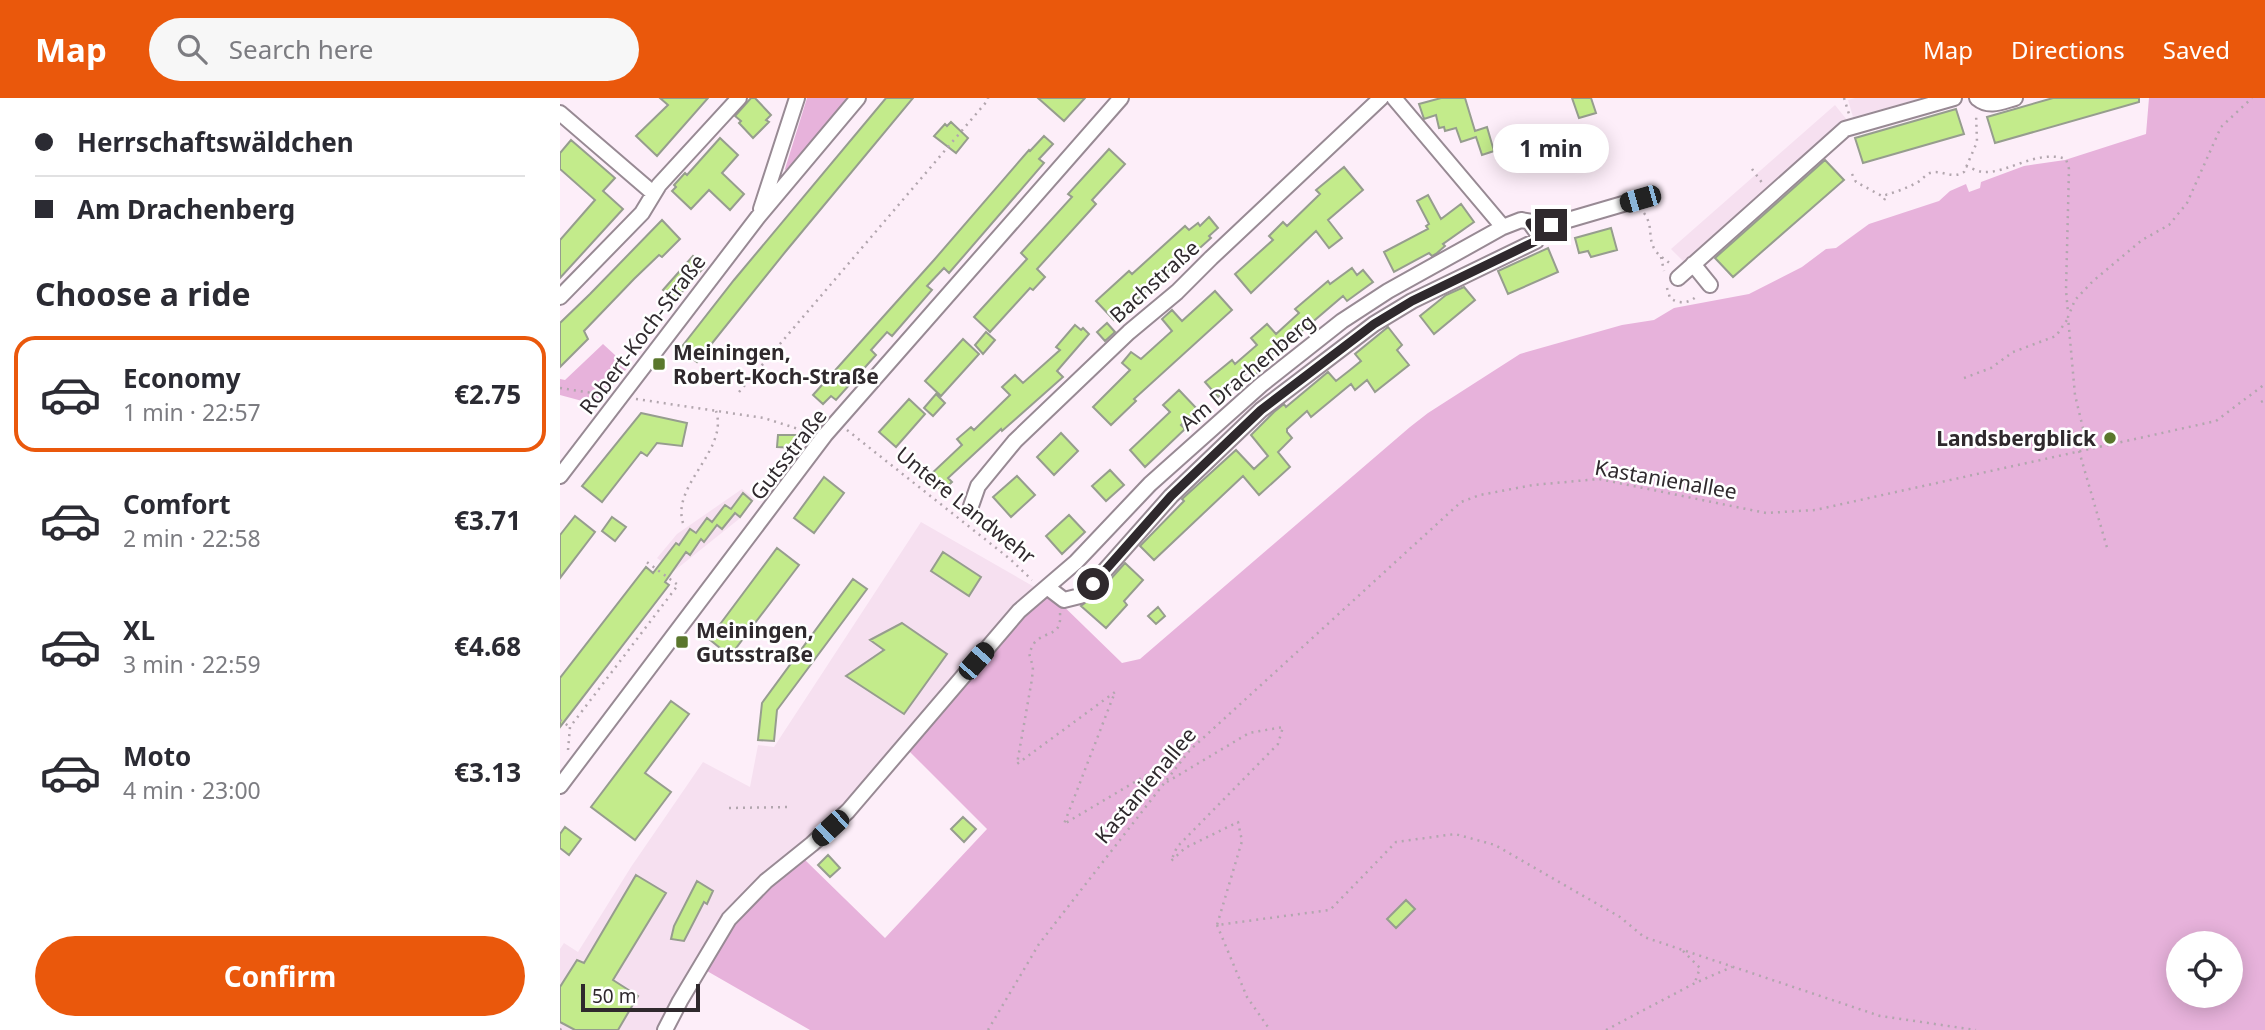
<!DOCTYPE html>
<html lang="en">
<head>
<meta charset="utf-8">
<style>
  body { margin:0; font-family:"Noto Sans",sans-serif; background:#f7f7f7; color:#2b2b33; height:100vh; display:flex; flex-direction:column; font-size:26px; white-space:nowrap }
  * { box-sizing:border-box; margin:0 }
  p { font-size:23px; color:#7c7c81 }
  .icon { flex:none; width:38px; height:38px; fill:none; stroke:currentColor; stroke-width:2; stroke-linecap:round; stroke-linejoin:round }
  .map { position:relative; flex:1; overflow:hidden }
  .side { display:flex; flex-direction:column; background:#fff; width:560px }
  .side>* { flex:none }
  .guide { display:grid; align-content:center; height:154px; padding:0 35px; background:#fff }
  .controls { position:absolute; left:1606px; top:833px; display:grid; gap:14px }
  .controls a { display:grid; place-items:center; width:77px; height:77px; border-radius:50%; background:#fff; box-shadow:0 4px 18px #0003; font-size:35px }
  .scale { position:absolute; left:21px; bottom:18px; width:119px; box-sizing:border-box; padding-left:7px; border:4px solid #2f292d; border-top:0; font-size:19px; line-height:24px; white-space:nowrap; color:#2f292d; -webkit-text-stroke:5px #fff; paint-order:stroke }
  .end { position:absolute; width:32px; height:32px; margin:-16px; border:9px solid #2f292d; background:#fff; box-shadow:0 0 0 4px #fff }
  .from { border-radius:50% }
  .bubble { position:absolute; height:49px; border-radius:24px; background:#fff; box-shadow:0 4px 18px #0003; font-size:23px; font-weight:700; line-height:49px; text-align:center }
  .car { position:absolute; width:21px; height:42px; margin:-21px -10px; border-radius:9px; box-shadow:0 0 5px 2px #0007; background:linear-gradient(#222 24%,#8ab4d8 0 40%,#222 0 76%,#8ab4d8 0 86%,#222 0) }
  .guide b { display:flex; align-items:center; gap:24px; height:66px; font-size:26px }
  .guide b+b { border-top:2px solid #e1e1e2 }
  .guide i { width:18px; height:18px; background:#2b2b33 }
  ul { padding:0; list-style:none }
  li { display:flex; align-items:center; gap:21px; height:116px; margin:0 14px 10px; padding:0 21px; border:4px solid transparent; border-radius:21px }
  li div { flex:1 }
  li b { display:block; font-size:26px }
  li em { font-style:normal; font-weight:700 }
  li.on { border-color:#ea580c }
  li>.icon { width:63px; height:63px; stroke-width:1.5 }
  h2 { padding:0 35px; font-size:32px; line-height:84px }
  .cta { display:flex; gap:14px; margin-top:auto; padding:14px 35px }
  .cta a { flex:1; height:80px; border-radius:42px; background:#ea580c; color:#fff; font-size:28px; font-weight:700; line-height:80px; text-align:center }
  header { display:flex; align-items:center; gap:42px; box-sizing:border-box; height:98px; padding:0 35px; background:#ea580c; color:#fff }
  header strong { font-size:33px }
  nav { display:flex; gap:38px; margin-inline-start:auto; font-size:24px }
  .search { width:490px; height:63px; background:#f7f7f7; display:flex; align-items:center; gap:18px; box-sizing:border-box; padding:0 24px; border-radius:38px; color:#7c7c81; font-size:26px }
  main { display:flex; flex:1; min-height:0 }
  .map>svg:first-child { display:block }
</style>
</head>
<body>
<header>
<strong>Map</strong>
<div class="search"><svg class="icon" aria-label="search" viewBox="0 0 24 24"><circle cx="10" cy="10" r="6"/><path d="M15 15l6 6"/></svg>Search here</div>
<nav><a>Map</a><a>Directions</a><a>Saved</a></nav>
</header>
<main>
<section class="side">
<div class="guide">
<b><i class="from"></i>Herrschaftswäldchen</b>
<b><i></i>Am Drachenberg</b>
</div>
<h2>Choose a ride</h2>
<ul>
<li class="on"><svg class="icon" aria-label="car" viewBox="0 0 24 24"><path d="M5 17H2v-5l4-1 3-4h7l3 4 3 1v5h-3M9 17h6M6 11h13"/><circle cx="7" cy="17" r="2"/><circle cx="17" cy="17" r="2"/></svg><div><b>Economy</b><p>1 min · 22:57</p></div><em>€2.75</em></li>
<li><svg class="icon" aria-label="car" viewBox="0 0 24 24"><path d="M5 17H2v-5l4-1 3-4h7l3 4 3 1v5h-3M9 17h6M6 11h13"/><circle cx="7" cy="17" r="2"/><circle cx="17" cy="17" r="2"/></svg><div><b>Comfort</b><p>2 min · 22:58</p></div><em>€3.71</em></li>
<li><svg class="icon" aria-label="car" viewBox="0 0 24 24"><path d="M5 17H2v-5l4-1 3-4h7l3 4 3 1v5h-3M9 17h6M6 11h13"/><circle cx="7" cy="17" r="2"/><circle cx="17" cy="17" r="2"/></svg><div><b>XL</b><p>3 min · 22:59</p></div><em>€4.68</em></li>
<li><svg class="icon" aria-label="car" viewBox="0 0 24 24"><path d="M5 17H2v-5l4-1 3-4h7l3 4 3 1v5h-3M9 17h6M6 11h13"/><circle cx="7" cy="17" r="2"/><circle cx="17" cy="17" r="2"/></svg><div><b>Moto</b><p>4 min · 23:00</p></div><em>€3.13</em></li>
</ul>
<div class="cta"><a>Confirm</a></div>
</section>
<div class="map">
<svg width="1705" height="932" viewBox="0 0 1705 932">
  <rect width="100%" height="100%" fill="#fdeef9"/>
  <path fill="#f6e0f0" d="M1295,0h67l-69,19 -5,-17z
    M1275,7l12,15 -163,142 -13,-13z
    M182,391l13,10 -16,20 -65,52 -17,-13 20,-24z
    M361,424l117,67 -194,220 -82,68 -102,153h-100v-81l4,-6 14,9 53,-85 72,-105 47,25 8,-42 16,2z"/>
  <path fill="#e7b2db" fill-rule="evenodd" d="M247,0h43l-64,73 -1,-2z
    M1589,0h116v932h-1455l-103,-59 27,-47 35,-40 35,-25 81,79 102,-109 -80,-80 115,-133 28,-23 72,70 18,-4 270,-232 18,-14 92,-59 102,-29 32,-5 20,-12 75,-14 53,-27 24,-18 10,-1 33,-24 70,-23 11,-10 16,-7 3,8 11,-4 1,-6 43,-16 41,-6 81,-26zM1619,845h52v53h-52z
    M43,246l25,23 -31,38 -37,-10v-16l5,1z"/>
  <path fill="#c3eb8b" stroke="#969d8e" stroke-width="2" d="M100,0h48l-51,58 -21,-20 32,-31z
    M191,0h4l16,17 -5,5 3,2 -16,16 -14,-15 2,-2 -6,-5z
    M326,0h27l-127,153 -89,111 -17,-13 54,-69z
    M478,0h47l-21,23z
    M881,0h24l10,33 12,-4 7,24 -12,4 -6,-18 -15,5 -5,-14 -11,3 -1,-4 -5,1 -3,-13 -12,4 -5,-15z
    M1012,0h19l5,15 -17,5z
    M1493,0h86v4l-144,41 -8,-26z
    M1396,11l8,25 -101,29 -8,-25z
    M391,24l17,16 -12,15 -22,-17 11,-12 2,2z
    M484,38l9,8 -14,15 5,4 -95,110 -5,-5 -17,18 5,4 -40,46 -5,-4 -16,18 5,5 -40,45 -5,-4 -8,8 -10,-9 121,-135 95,-110 1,1z
    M160,40l18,17 -16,18 22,21 -14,16 -21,-20 -18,19 -19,-18 4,-4 -2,-2 11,-12 2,2z
    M11,42l44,38 -12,13 20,18 -63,69v-38l35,-40 -35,-31v-16z
    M549,51l16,15 -33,36 4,4 -59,65 8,8 -12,13 -3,-2 -40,44 -16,-15 53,-58 -6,-6 51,-56 -4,-3z
    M1265,62l19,20 -111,97 -18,-19z
    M784,69l19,23 -35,30 14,18 -13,10 -13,-17 -65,62 -16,-19 38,-34 -4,-4 14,-14 4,4 33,-32 -4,-4z
    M868,97l13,24 20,-15 13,18 -31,22 2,2 -8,7 -5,3 -3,-3 -35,19 -10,-20 44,-23 -2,-3 3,-2 -12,-23z
    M649,119l9,11 -9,8 2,2 -28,25 -2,-3 -67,60 -18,-19 33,-30 3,3 53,-48 4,4 9,-7 2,3z
    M102,122l18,19 -18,18 -3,-2 -25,24 -50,52 4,8 -28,28v-44l30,-29z
    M1051,130l6,22 -26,7 -3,-6 -9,2 -4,-15z
    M988,150l10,24 -50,22 -10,-23z
    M133,158l12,10 -30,34 -12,-10z
    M792,170l5,7 6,-5 10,12 -26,19 -4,-5 -55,47 -2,-3 -18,19 2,2 -15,14 -5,-5 -32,27 -13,-15 27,-22 3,4 22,-19 -6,-7 16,-14 9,10 23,-21 -4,-4 33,-28 2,3z
    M904,189l11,13 -41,34 -14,-18 26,-21z
    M655,193l17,19 -98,89 2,2 -25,24 -18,-18 37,-37 -8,-7 9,-11 10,7 31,-28 -10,-12 10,-9 10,11z
    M547,225l8,9 -10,9 -8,-9z
    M515,227l6,5 2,-2 6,6 -32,37 6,6 -61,54 -1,-2 -53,49 4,4 -10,9 -14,-14 34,-32 -5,-6 14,-12 3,3 36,-35 -8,-8 13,-12 8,8 37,-33 -4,-3z
    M828,229l14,18 -5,5 12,15 -34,27 -8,-12 -12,10 -4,-6 -40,33 -4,-6 -20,18v3l5,6 -14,14 12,15 -31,28 -16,-19 -89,84 -14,-14 44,-45 -2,-2 54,-49 18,19 14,-13 -17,-21 23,-23 10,-8 2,3 42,-35 8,9 14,-11 11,-9 -6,-7z
    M426,234l9,8 -12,14 -8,-9z
    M403,241l16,15 -38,42 -16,-15z
    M619,292l19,20 -17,15 4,4 -40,38 -15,-17 40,-38 -7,-7z
    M376,296l9,9 -12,13 -9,-8z
    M349,301l16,15 -29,33 -17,-15z
    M81,315l46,10 -5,23 -25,-3 -10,13 -6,-4 -39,50 -20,-16z
    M501,335l17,18 -24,24 -17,-18z
    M218,337h20v13l-21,-1z
    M550,372l14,15 -18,16 -14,-15z
    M457,378l18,19 -24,22 -18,-20z
    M264,379l20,16 -30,40 -20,-15z
    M183,395l9,8 -12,16 -5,-4 -13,16 -5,-4 -13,17 -3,-3 -11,16 -4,-3 -21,30 4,3 -109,142v-49l86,-111 7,6 23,-30 3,2 11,-16 6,4 11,-15 5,4 13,-17 6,4z
    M509,417l16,17 -23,22 -16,-18z
    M15,418l20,16 -35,46v-43z
    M52,419l14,10 -11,14 -13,-10z
    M217,450l22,17 -69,91 -21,-17z
    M383,454l38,25 -12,19 -38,-25z
    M565,465l18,17 -19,21 3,4 -21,23 -25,-22 19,-15z
    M293,481l14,10 -90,121 -3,31 -16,-1 4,-37z
    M598,509l7,9 -9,8 -8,-8z
    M342,525l45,31 -43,60 -58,-38 38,-26 -14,-10z
    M111,603l18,13 -44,59 26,19 -36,48 -44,-33z
    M403,719l13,12 -12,13 -13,-13z
    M5,729l16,12 -12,16 -9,-7v-14z
    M268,757l12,13 -10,9 -12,-12z
    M76,777l30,18 -53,87 25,16 -20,34h-43l-15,-8v-35l17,-27 7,3z
    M137,783l16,10 -6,13 -3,-2 -20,39 -13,-2 3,-13z
    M846,802l9,9 -19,19 -9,-9z"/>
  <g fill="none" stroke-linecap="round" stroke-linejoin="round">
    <defs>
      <path id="street" d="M1417,0c12,10 24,4 38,0
        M0,15l93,80
        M201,111l36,-111
        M943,129l18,-7 30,5 89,-26
        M1133,166l17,21
        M1118,180l167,-149 109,-31
        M0,199l82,-84 17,-28 80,-87
        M0,378l198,-259 100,-119
        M411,408l7,-20 37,-45 114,-109 48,-40 34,-34 170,-160
        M487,489l17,13 16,-4 13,-12 78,-88 90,-86 113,-86 38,-23 124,-60 2,-7 -8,-11
        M0,688l265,-351 296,-337
        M105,932l15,-29 49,-82 37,-38 46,-37 36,-33 171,-200 57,-49 74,-78 111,-99 81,-64 46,-30 115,-64 -109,-129"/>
    </defs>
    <use href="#street" stroke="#988a94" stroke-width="18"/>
    <path stroke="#b2a6ae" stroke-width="2.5" stroke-dasharray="2 5" stroke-linecap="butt" d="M1284,0l5,16
      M1406,68c5,2 11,5 16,6 26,2 54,-23 84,-13l3,10 -3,121 2,23
      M1192,71l11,15
      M1292,76l4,8 26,14c11,-3 23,-7 34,-13 5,-2 9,-8 14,-10 12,-4 21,7 34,-1l13,-30 -1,-29
      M1324,102l4,-6
      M1084,115c10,14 3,24 11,37 4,6 11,10 17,15
      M1101,159l3,14
      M1107,190l3,10c10,7 20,5 28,-3
      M1404,280l27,-10 22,-16 43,-16 11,-16
      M0,290l45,7
      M179,294l249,-292v-2
      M76,301l128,19 44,14
      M1701,304l4,-2
      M287,332l163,129 22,21
      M1528,351l-13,-54 -7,-78 7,-17 18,-19 49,-41 27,-15 18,-22 34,-76 31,-29
      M1519,353l29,100
      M123,425c-12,-38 46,-73 33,-112
      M500,515c2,24 -13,17 -25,29 -3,4 -4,8 -6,11l4,14 -1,12 -15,85 98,-72 -51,132 123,-73
      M0,622l10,7
      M8,652l2,-23 108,-142 -34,-25
      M607,684l82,-49 34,-6 -5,17 -101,103 -6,14 14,-13 53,-26 4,19 -25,84 113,-15 66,-68 59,-8 40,11 125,72 24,20 236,79 96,14
      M169,710l60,-1
      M657,827l30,72 23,33
      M1123,853l17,17 -5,14
      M0,932l4,-6
      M428,932l51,-86 151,-194 271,-248 19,-7 53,-10 66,-6 167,34 49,-3 401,-89 49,-37
      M1046,932l89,-47 37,-16"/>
    <use href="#street" stroke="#fff" stroke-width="14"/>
  </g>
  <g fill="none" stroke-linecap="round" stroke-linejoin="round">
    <path stroke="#2f292d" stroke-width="9" d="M533,486l78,-88 90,-86 113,-86 38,-23 124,-60 2,-7 -8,-11 21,2"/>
  </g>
  <g fill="#5a772c" stroke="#fff" stroke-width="2.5">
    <rect x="92" y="259" width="14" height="14" rx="3.5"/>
    <circle cx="1550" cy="340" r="7"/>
    <rect x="115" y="537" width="14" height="14" rx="3.5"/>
  </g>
  <g text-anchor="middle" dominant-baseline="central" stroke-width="5" stroke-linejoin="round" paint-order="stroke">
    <g font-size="21" fill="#2f292d" stroke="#fff">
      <text transform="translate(594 183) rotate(-42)">Bachstraße</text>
      <text transform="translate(82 236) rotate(-53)">Robert-Koch-Straße</text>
      <text transform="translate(687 274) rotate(-40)">Am Drachenberg</text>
      <text transform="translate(228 356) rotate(-52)">Gutsstraße</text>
      <text transform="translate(1106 381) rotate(10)">Kastanienallee</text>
      <text transform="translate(406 407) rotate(39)">Untere Landwehr</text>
      <text transform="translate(585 687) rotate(-50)">Kastanienallee</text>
    </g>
    <g font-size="21" font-weight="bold" fill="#2f292d" stroke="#fff" text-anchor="start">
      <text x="113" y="254">Meiningen,<tspan x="113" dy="24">Robert-Koch-Straße</tspan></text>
      <text x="1536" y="340" text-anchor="end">Landsbergblick</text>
      <text x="136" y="532">Meiningen,<tspan x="136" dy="24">Gutsstraße</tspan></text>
    </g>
  </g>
</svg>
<div class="controls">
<a><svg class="icon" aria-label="locate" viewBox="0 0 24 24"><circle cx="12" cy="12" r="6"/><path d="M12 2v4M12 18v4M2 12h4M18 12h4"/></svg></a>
</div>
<div class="scale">50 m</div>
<i class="end from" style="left:533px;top:486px"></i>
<i class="end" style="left:991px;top:127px"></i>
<div class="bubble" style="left:933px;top:26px;width:116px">1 min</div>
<i class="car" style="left:1080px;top:101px;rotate:254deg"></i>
<i class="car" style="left:416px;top:563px;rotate:41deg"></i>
<i class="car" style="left:270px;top:730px;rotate:227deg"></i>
</div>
</main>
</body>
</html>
